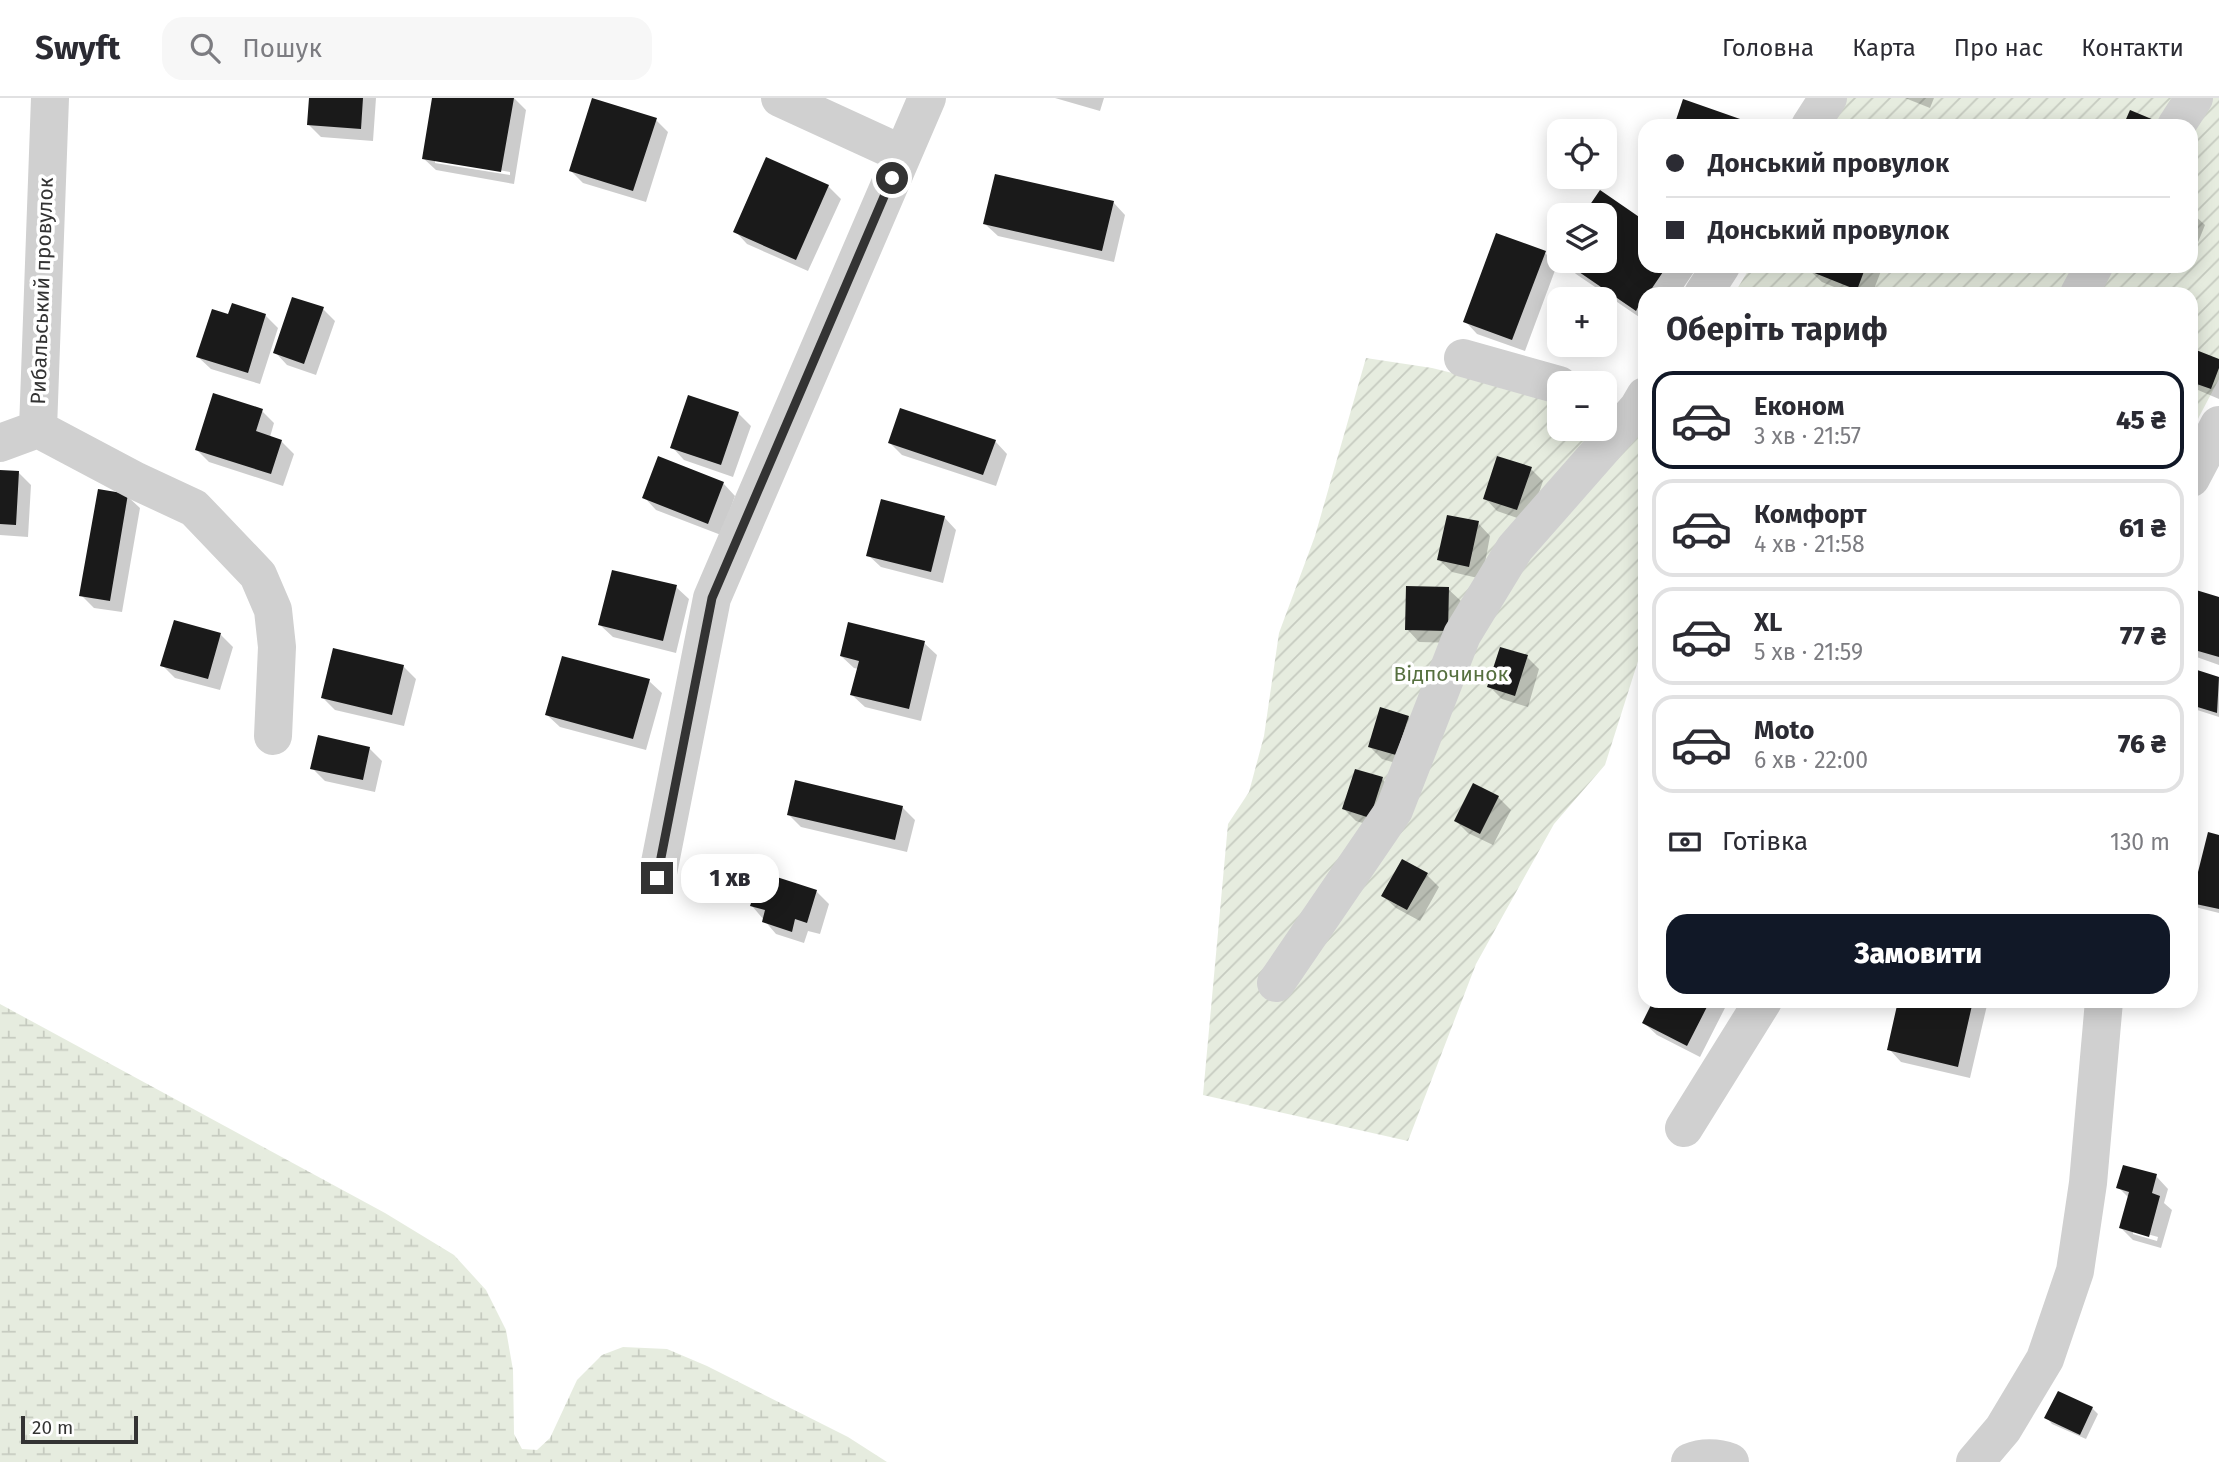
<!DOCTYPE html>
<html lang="uk">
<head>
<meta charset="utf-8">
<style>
  body { margin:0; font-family:"Fira Sans",sans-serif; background:#f7f7f7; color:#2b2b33; height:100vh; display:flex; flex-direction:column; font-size:26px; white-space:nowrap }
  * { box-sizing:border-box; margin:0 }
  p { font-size:23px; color:#7c7c81 }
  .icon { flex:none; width:38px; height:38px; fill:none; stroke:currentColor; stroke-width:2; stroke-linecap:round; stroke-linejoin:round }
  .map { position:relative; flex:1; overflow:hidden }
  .panel { position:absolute; left:1638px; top:189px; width:560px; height:721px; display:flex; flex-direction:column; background:#fff; border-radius:21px; box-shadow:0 4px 18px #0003 }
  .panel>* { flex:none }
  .banner { position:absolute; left:1638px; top:21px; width:560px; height:154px; border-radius:21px; box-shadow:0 4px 18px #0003; display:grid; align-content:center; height:154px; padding:0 28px; background:#fff }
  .fabs { position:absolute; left:1547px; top:21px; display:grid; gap:14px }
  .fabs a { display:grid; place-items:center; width:70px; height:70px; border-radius:14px; background:#fff; box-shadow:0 4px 18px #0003; font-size:35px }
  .scale { position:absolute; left:21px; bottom:18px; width:117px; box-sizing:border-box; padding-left:7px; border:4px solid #333; border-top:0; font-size:19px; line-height:24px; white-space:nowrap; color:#333; -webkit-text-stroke:5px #fff; paint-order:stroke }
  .end { position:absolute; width:32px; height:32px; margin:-16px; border:9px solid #333; background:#fff; box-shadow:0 0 0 4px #fff }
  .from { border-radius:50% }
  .bubble { position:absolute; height:49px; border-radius:21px; background:#fff; box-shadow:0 4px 18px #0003; font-size:23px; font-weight:800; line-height:49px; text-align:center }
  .banner b { display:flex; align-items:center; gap:24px; height:66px; font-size:26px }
  .banner b+b { border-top:2px solid #e1e1e2 }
  .banner i { width:18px; height:18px; background:#2b2b33 }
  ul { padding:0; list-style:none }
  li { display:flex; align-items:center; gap:21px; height:98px; margin:0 14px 10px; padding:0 14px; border:4px solid #e1e1e2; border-radius:21px }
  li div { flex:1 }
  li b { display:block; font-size:26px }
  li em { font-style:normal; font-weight:800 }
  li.active { border-color:#111827 }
  li>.icon { width:63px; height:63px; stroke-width:1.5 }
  h2 { padding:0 28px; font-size:32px; line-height:84px }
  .pay { display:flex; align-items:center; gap:18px; height:77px; padding:0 28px; font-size:26px }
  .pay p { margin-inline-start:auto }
  .primary-button { display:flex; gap:14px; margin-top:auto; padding:14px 28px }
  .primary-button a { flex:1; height:80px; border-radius:21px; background:#111827; color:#fff; font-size:28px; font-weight:800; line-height:80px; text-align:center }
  header { display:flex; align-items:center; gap:42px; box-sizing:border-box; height:98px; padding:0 35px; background:#fff; border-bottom:2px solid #e1e1e2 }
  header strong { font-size:33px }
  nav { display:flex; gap:38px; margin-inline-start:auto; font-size:24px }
  .search { width:490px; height:63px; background:#f7f7f7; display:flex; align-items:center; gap:18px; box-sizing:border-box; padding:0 24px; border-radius:21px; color:#7c7c81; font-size:26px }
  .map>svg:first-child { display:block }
</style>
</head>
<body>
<header>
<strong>Swyft</strong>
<div class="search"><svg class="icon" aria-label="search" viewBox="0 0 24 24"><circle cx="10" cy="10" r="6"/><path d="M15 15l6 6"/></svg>Пошук</div>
<nav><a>Головна</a><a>Карта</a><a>Про нас</a><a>Контакти</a></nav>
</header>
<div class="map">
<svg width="2219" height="1364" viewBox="0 0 2219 1364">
  <defs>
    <pattern id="wetland-marsh" width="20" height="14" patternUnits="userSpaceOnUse" patternTransform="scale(1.75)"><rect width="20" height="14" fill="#e6ecdf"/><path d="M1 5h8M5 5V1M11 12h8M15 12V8" fill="none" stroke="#c6cbc0"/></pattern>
    <pattern id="garden-furrows" width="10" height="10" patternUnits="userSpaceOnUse" patternTransform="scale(1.75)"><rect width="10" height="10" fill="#e6ecdf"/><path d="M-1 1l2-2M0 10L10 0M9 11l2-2" fill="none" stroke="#c6cbc0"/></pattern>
  </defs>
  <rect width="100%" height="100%" fill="#fff"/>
  <path fill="url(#wetland-marsh)" d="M0,906l385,209 69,42 32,35 20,40 7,40 1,64 8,15 15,1 13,-12 27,-58 25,-25 21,-8 44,2 40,17 141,71 39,25h-887z"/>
  <path fill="url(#garden-furrows)" d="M1846,0h373v281l-28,53v-138h-457l17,-28h440v-140h-360z
    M1366,260l66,10 127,31v30h46l23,10 17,-8v208l-40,126 -51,59 -78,140 -68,177 -205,-46 25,-271 21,-32 15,-56 15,-103 36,-97z"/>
  <path fill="#0003" fill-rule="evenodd" d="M311,0h65l-3,43 -52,-4 -12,-12z
    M434,0h80l12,12 -12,74 -78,-14 -13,-12zM435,61l75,13v3l-75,-12z
    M1055,0h49l-4,13z
    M1905,0h29l-4,10z
    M656,22l12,12 -22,70 -63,-19 -12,-12z
    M828,88l13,13 -33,72 -61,-27 -12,-13z
    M1601,95l44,30v43h53l-19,28h-34v27l-69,-47 -13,-13h42v-46h-20z
    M1113,104l12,13 -11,47 -116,-26 -13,-12z
    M2191,114l14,13 -11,27 -3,-1z
    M1545,155l12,12 -32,86 -48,-17 -12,-13z
    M1811,168h72l-11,28h-21l-29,-12 -13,-12z
    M323,211l12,12 -19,54 -29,-10 -12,-13z
    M265,217l13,13 -18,56 -49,-15 -13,-12 31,-41z
    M2191,252l28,11v38l-28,-12z
    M262,313l12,12 -4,14 11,4 13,13 -11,32 -74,-24 -12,-12z
    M738,315l13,13 -18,51 -49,-17 -12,-13z
    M995,343l12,13 -11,32 -94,-31 -12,-12z
    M1531,371l12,12 -14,41 -32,-11 -12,-13z
    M0,373l18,1 13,13 -3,52 -28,-2z
    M723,385l12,13 -14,39 -65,-25 -12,-13z
    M127,398l13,12 -18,104 -28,-4 -13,-13z
    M944,419l12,13 -13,53 -62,-16 -13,-12z
    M1478,425l12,13 -8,43 -30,-7 -13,-12z
    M676,489l13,12 -13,54 -63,-16 -13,-12z
    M1448,491l13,12 -1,42 -41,-1 -12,-13z
    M2219,501v66l-28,-10v-44z
    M221,537l12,12 -13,43 -45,-12 -13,-13z
    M924,545l13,12 -16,66 -56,-14 -13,-12 6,-26 -4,-1 -13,-12z
    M1527,559l12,12 -11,38 -26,-8 -13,-13z
    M403,568l13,13 -12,47 -69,-16 -12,-12z
    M2191,572l28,9v38l-28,-9z
    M649,583l13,12 -16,57 -86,-23 -13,-12z
    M1408,619l12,13 -11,37 -27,-8 -12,-12z
    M369,650l13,13 -7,31 -50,-11 -13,-13z
    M1382,681l12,12 -11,38 -27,-8 -12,-12z
    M1498,699l13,13 -18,35 -25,-12 -12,-12z
    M902,709l13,13 -8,32 -106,-25 -12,-12z
    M2219,739v76l-28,-7v-25l7,1z
    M1427,777l12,12 -19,34 -24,-13 -13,-12z
    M816,793l13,13 -9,30 -12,-3 -4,12 -28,-9 -24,-28z
    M1655,903h72l1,1 -28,55 -43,-22 -13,-12z
    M1900,903h88l-18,77 -69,-16 -12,-13z
    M2156,1078l12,13 -4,14 8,7 -11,38 -28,-8 -12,-12 8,-30 -11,-11zM2133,1132l25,7 -1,4 -24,-7z
    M2092,1310l6,6 -12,25 -34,-15 -5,-6z"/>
  <path fill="#1a1a1a" d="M309,0h54l-2,31 -54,-4z
    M432,0h82l-13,74 -79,-13z
    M592,0l65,20 -24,73 -64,-20z
    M1683,1l77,27h-86z
    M2130,12l24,10 -3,6h-28z
    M766,59l63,28 -33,75 -63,-28z
    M995,76l119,27 -12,50 -119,-27z
    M1600,92l45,31v45h22l-19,28h-3l-9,17 -73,-50h42v-46h-22z
    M1496,135l50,18 -34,89 -49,-18z
    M1809,168h57l-9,24 -50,-20z
    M292,199l32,10 -20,57 -31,-11z
    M232,205l34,11 -18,59 -52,-16 16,-48 16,5z
    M2191,250l28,11v9l-8,21 -20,-7z
    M213,295l50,16 -7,22 26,9 -11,34 -76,-24z
    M688,297l51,17 -18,53 -51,-17z
    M900,310l96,32 -13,35 -95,-32z
    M658,358l66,26 -16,42 -66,-26z
    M1497,358l35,11 -15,43 -34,-11z
    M0,372l19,1 -3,54 -16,-1z
    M98,391l30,5 -18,107 -31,-5z
    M881,401l64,17 -14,56 -65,-16z
    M1447,417l32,6 -10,46 -32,-7z
    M612,472l65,15 -14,56 -65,-16z
    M1406,488l43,1 -1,44 -43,-1z
    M2196,492l23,7v60l-28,-8v-44z
    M174,522l47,13 -13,46 -48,-13z
    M848,524l77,19 -16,68 -59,-14 9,-34 -19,-5z
    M1500,549l28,8 -13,41 -28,-9z
    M333,550l71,17 -12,50 -71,-17z
    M562,558l88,23 -17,60 -88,-24z
    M2191,570l28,9 -2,36 -26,-8z
    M1380,609l29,9 -13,39 -28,-8z
    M318,637l52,12 -7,33 -53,-11z
    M1355,671l28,8 -13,41 -28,-9z
    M795,682l108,26 -8,34 -108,-25z
    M1473,685l26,13 -19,38 -26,-13z
    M2208,734l11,3v74l-28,-6v-24l5,1z
    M1402,761l26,14 -21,37 -26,-14z
    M761,774l56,18 -10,33 -12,-4 -3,13 -30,-10 3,-12 -15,-4z
    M1653,903h57l-23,45 -45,-23z
    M1898,903h75l-15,66 -71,-17z
    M2123,1067l34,9 -5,19 8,3 -11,41 -30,-9 10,-36 -13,-4z
    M2058,1293l35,16 -13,28 -36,-17z"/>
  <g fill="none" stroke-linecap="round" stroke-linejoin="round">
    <path stroke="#d0d0d0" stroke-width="38" d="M50,0l-12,331 98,52 58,27 64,67 15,35 4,37 -4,89
      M780,0l122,56
      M1810,28l18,-28
      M2176,28l18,-28
      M1703,196l18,-28
      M2079,196l15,-28
      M1463,260l96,27
      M0,345l38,-14
      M2191,380l28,-53
      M657,780l55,-280 215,-500
      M1276,885l118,-173 68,-175 53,-87 123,-140 7,-12
      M1684,1030l79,-127
      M1690,1364c12,-5 27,-5 40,0
      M1975,1364l28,-33 42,-70 30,-88 13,-88 16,-182"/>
  </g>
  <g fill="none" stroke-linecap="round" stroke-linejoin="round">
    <path stroke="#333" stroke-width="9" d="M657,780l55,-280 180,-420"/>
  </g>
  <g text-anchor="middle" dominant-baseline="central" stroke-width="7" stroke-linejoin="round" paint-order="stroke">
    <g font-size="21" fill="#333" stroke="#fff">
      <text transform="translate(42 193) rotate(-88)">Рибальський провулок</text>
    </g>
    <g font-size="21" fill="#56703f" stroke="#fff">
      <text x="1451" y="576">Відпочинок</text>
    </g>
  </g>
</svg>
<div class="fabs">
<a><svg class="icon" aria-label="locate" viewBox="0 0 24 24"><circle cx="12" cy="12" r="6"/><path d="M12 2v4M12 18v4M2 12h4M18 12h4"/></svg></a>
<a><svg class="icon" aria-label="layers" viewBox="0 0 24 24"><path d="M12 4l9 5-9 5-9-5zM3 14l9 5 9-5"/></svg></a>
<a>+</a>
<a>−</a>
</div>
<div class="scale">20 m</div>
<i class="end from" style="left:892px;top:80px"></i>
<i class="end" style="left:657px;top:780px"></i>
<div class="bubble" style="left:681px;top:756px;width:98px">1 хв</div>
<div class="banner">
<b><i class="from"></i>Донський провулок</b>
<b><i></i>Донський провулок</b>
</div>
<section class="panel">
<h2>Оберіть тариф</h2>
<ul>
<li class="active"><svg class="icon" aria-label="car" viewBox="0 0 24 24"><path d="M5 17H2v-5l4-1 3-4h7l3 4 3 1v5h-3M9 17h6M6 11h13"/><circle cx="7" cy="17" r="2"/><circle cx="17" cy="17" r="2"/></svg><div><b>Економ</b><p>3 хв · 21:57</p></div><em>45 ₴</em></li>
<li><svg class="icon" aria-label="car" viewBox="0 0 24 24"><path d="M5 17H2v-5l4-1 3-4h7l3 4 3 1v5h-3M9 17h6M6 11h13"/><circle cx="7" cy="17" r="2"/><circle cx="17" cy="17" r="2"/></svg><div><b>Комфорт</b><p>4 хв · 21:58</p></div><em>61 ₴</em></li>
<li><svg class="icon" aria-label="car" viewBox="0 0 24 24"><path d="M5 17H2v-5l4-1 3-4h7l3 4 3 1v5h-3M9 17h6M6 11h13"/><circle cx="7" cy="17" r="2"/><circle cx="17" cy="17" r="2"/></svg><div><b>XL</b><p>5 хв · 21:59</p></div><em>77 ₴</em></li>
<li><svg class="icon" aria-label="car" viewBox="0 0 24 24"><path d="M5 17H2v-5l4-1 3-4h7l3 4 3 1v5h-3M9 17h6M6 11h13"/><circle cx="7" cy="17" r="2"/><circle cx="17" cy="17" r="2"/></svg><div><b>Moto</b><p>6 хв · 22:00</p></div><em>76 ₴</em></li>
</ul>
<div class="pay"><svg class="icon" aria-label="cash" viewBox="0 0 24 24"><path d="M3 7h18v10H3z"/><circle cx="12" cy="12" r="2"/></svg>Готівка<p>130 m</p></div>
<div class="primary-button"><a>Замовити</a></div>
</section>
</div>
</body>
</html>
